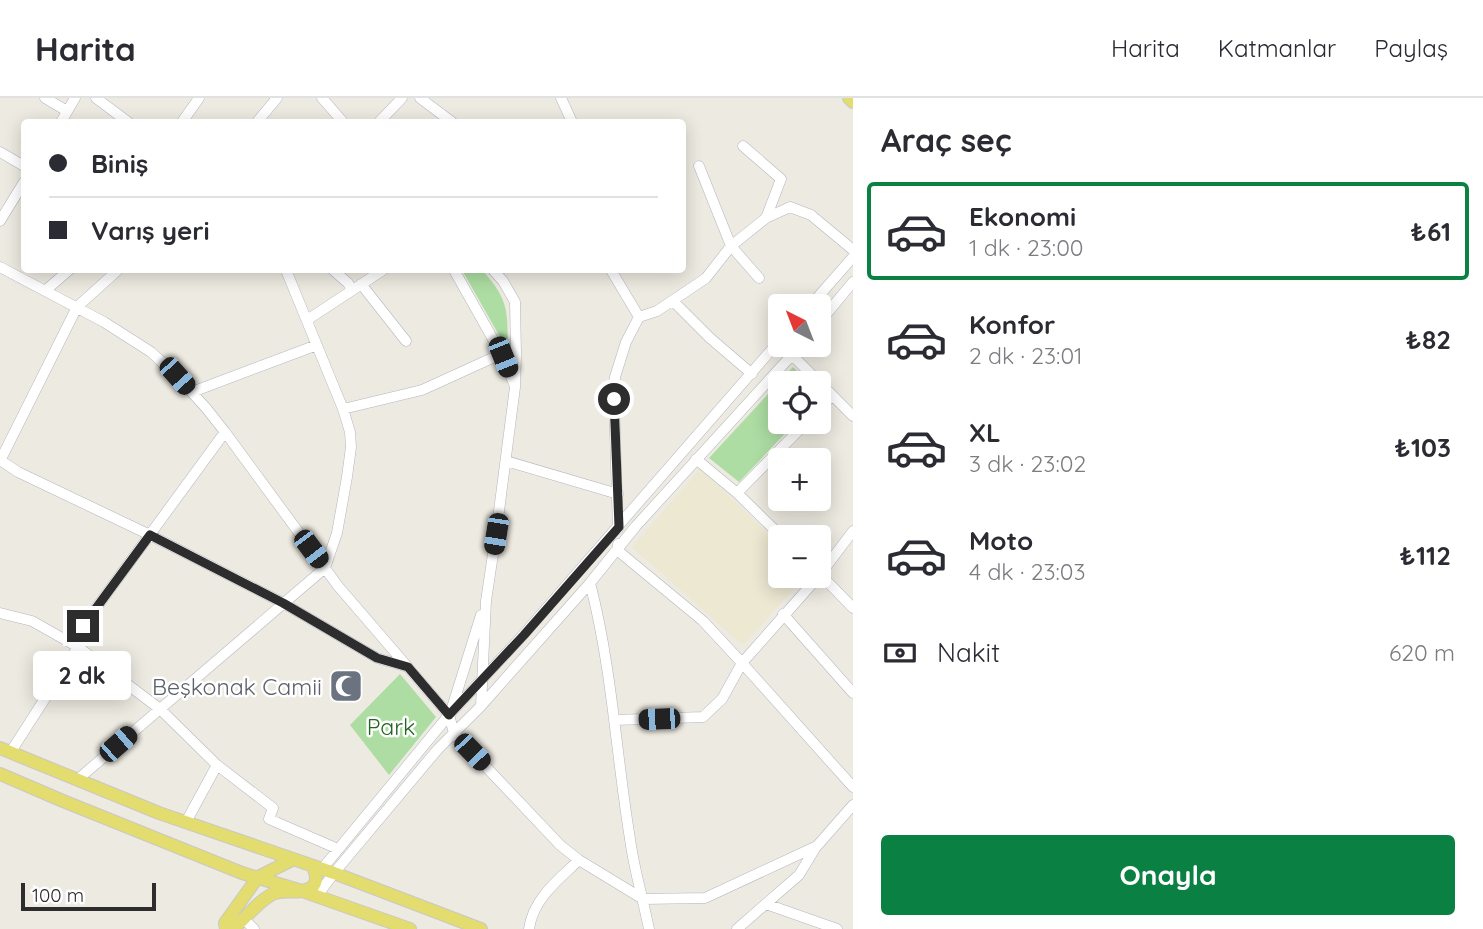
<!DOCTYPE html>
<html lang="tr">
<head>
<meta charset="utf-8">
<style>
  body { margin:0; font-family:Quicksand,sans-serif; background:#f7f7f7; color:#2b2b33; height:100vh; display:flex; flex-direction:column; font-size:26px; white-space:nowrap }
  * { box-sizing:border-box; margin:0 }
  p { font-size:23px; color:#7c7c81 }
  .icon { flex:none; width:38px; height:38px; fill:none; stroke:currentColor; stroke-width:2; stroke-linecap:round; stroke-linejoin:round }
  .map { position:relative; flex:1; overflow:hidden }
  .drawer { display:flex; flex-direction:column; background:#fff; width:630px }
  .drawer>* { flex:none }
  .top-card { position:absolute; left:21px; top:21px; width:665px; height:154px; border-radius:7px; box-shadow:0 4px 18px #0003; display:grid; align-content:center; height:154px; padding:0 28px; background:#fff }
  .needle { width:46px; rotate:318deg }
  .tools { position:absolute; left:768px; top:196px; display:grid; gap:14px }
  .tools a { display:grid; place-items:center; width:63px; height:63px; border-radius:7px; background:#fff; box-shadow:0 4px 18px #0003; font-size:35px }
  .scale { position:absolute; left:21px; bottom:18px; width:135px; box-sizing:border-box; padding-left:7px; border:4px solid #2d2d2d; border-top:0; font-size:19px; line-height:24px; white-space:nowrap; color:#2d2d2d; -webkit-text-stroke:5px #fff; paint-order:stroke }
  .end { position:absolute; width:32px; height:32px; margin:-16px; border:9px solid #2d2d2d; background:#fff; box-shadow:0 0 0 4px #fff }
  .from { border-radius:50% }
  .bubble { position:absolute; height:49px; border-radius:7px; background:#fff; box-shadow:0 4px 18px #0003; font-size:23px; font-weight:700; line-height:49px; text-align:center }
  .car { position:absolute; width:21px; height:42px; margin:-21px -10px; border-radius:9px; box-shadow:0 0 5px 2px #0007; background:linear-gradient(#222 24%,#8ab4d8 0 40%,#222 0 76%,#8ab4d8 0 86%,#222 0) }
  .top-card b { display:flex; align-items:center; gap:24px; height:66px; font-size:26px }
  .top-card b+b { border-top:2px solid #e1e1e2 }
  .top-card i { width:18px; height:18px; background:#2b2b33 }
  ul { padding:0; list-style:none }
  li { display:flex; align-items:center; gap:21px; height:98px; margin:0 14px 10px; padding:0 14px; border:4px solid transparent; border-radius:7px }
  li div { flex:1 }
  li b { display:block; font-size:26px }
  li em { font-style:normal; font-weight:700 }
  li.on { border-color:#0b8043 }
  li>.icon { width:63px; height:63px; stroke-width:1.5 }
  h2 { padding:0 28px; font-size:32px; line-height:84px }
  .pay { display:flex; align-items:center; gap:18px; height:77px; padding:0 28px; font-size:26px }
  .pay p { margin-inline-start:auto }
  .action { display:flex; gap:14px; margin-top:auto; padding:14px 28px }
  .action a { flex:1; height:80px; border-radius:7px; background:#0b8043; color:#fff; font-size:28px; font-weight:700; line-height:80px; text-align:center }
  header { display:flex; align-items:center; gap:42px; box-sizing:border-box; height:98px; padding:0 35px; background:#fff; border-bottom:2px solid #e1e1e2 }
  header strong { font-size:33px }
  nav { display:flex; gap:38px; margin-inline-start:auto; font-size:24px }
  main { display:flex; flex:1; min-height:0 }
  .map>svg:first-child { display:block }
</style>
</head>
<body>
<header>
<strong>Harita</strong>
<nav><a>Harita</a><a>Katmanlar</a><a>Paylaş</a></nav>
</header>
<main>
<div class="map">
<svg width="853" height="831" viewBox="0 0 853 831">
  <rect width="100%" height="100%" fill="#edeae1"/>
  <path fill="#ece8d2" d="M700,371l80,75v32h25l-61,68 -6,-3 -106,-94z"/>
  <path fill="#addda3" d="M462,172h20c28,31 25,41 26,81z
    M793,269l17,16h-30v39h16l-57,60 -30,-24z
    M400,576l36,43 -47,58 -39,-50z"/>
  <g fill="none" stroke-linecap="round" stroke-linejoin="round">
    <defs>
      <path id="minor" d="M45,0l22,13
        M96,0l32,24
        M322,0l21,24
        M420,0l32,24
        M561,0l11,24
        M61,24l14,-24
        M182,24l17,-24
        M257,24l20,-24
        M379,24l23,-24
        M743,48l38,33 -15,39
        M0,54l24,14
        M699,68l32,80 28,32
        M0,123l24,-39
        M0,169l104,55 47,30 26,24 29,32 19,24 113,154 111,129 5,18 106,112 19,15 64,39 62,-1 112,-52 36,-41
        M333,172l15,13 4,7
        M454,172l49,87 11,27
        M611,172l28,47 -13,25 -11,35 -1,22 4,130
        M361,186l45,57
        M46,192l23,-20
        M673,203l37,37 42,36
        M810,208l43,-49
        M639,219l18,-6 49,-33 25,-32 35,-28 24,-11 21,8 42,35
        M307,222l76,-50
        M819,225l34,-41
        M792,257l61,61
        M192,294l125,-47
        M343,311l79,-19 79,-36
        M819,311l13,-13
        M696,361l41,34 45,44
        M0,362l18,12 132,63 133,68 94,55 31,9
        M0,363l77,-154 41,-37
        M506,363l112,33
        M737,395l70,-71
        M618,446l-1,6 86,71 39,42 111,124
        M819,475l34,35
        M819,478l34,-45
        M590,485c22,84 26,171 40,256 4,30 13,60 19,90
        M0,515l32,8 46,26 82,62 57,56 56,43 -4,11 69,30
        M783,516l70,79
        M481,608l5,-105 10,-67 19,-147 1,-32 -1,-53 -12,-21 -10,-11
        M451,613l30,-96
        M615,622l88,-3 19,-18 20,-36 77,-87
        M10,655l68,-106 5,-21 142,-194
        M77,682l248,-212 12,-35 10,-56 4,-30 -1,-15 -7,-23 -57,-139
        M186,724l31,-57
        M322,771l127,-154 75,-81 256,-294
        M317,798l17,-23 104,-124 43,-43 109,-123 46,-57 165,-181
        M766,806l71,25
        M245,822l9,9
        M529,831c4,-30 29,-49 50,-69
        M737,831l62,-54 17,-28"/>
      <path id="major" d="M849,0l4,4
        M0,650l159,65 175,60 147,56
        M0,676l63,27 179,72 60,18 108,38
        M226,831l-1,-6 33,-46 34,-17
        M233,831c12,-10 28,-31 42,-36 11,-4 27,2 37,-6 7,-6 3,-15 1,-21"/>
    </defs>
    <use href="#minor" stroke="#b4b5bf" stroke-width="11"/>
    <use href="#major" stroke="#c8c8c8" stroke-width="14"/>
    <use href="#minor" stroke="#fff" stroke-width="10"/>
    <use href="#major" stroke="#e3dc6f" stroke-width="12"/>
  </g>
  <g fill="none" stroke-linecap="round" stroke-linejoin="round">
    <path stroke="#2d2d2d" stroke-width="9" d="M83,528l67,-91 133,68 94,55 31,9 41,48 75,-80 95,-108 -5,-128"/>
  </g>
  <defs>
    <symbol id="mosque-square" viewBox="-11 -11 22 22"><rect x="-9" y="-9" width="18" height="18" rx="4" fill="#6b7280" stroke="#fff"/><path d="M3.5-4.9A6 6 0 1 0 3.5 4.9A5 5 0 1 1 3.5-4.9Z" fill="#fff"/></symbol>
  </defs>
  <g fill-rule="evenodd">
    <use href="#mosque-square" x="327" y="569" width="38" height="38"/>
  </g>
  <g text-anchor="middle" dominant-baseline="central" stroke-width="5" stroke-linejoin="round" paint-order="stroke">
    <g font-size="23" fill="#5b616d" stroke="#fff" text-anchor="end">
      <text x="322" y="588">Beşkonak Camii</text>
    </g>
    <g font-size="23" fill="#256423" stroke="#fff">
      <text x="391" y="628">Park</text>
    </g>
  </g>
</svg>
<div class="tools">
<a><svg class="needle" viewBox="-14 -14 28 28"><path d="M0-13l5 13h-10z" fill="#e53935"/><path d="M0 13l5-13h-10z" fill="#7c7c81"/></svg></a>
<a><svg class="icon" aria-label="locate" viewBox="0 0 24 24"><circle cx="12" cy="12" r="6"/><path d="M12 2v4M12 18v4M2 12h4M18 12h4"/></svg></a>
<a>+</a>
<a>−</a>
</div>
<div class="scale">100 m</div>
<i class="end from" style="left:614px;top:301px"></i>
<i class="end" style="left:83px;top:528px"></i>
<div class="bubble" style="left:33px;top:553px;width:98px">2 dk</div>
<i class="car" style="left:503px;top:259px;rotate:158deg"></i>
<i class="car" style="left:177px;top:278px;rotate:138deg"></i>
<i class="car" style="left:496px;top:436px;rotate:189deg"></i>
<i class="car" style="left:311px;top:451px;rotate:143deg"></i>
<i class="car" style="left:659px;top:621px;rotate:268deg"></i>
<i class="car" style="left:118px;top:646px;rotate:49deg"></i>
<i class="car" style="left:472px;top:654px;rotate:136deg"></i>
<div class="top-card">
<b><i class="from"></i>Biniş</b>
<b><i></i>Varış yeri</b>
</div>
</div>
<section class="drawer">
<h2>Araç seç</h2>
<ul>
<li class="on"><svg class="icon" aria-label="car" viewBox="0 0 24 24"><path d="M5 17H2v-5l4-1 3-4h7l3 4 3 1v5h-3M9 17h6M6 11h13"/><circle cx="7" cy="17" r="2"/><circle cx="17" cy="17" r="2"/></svg><div><b>Ekonomi</b><p>1 dk · 23:00</p></div><em>₺61</em></li>
<li><svg class="icon" aria-label="car" viewBox="0 0 24 24"><path d="M5 17H2v-5l4-1 3-4h7l3 4 3 1v5h-3M9 17h6M6 11h13"/><circle cx="7" cy="17" r="2"/><circle cx="17" cy="17" r="2"/></svg><div><b>Konfor</b><p>2 dk · 23:01</p></div><em>₺82</em></li>
<li><svg class="icon" aria-label="car" viewBox="0 0 24 24"><path d="M5 17H2v-5l4-1 3-4h7l3 4 3 1v5h-3M9 17h6M6 11h13"/><circle cx="7" cy="17" r="2"/><circle cx="17" cy="17" r="2"/></svg><div><b>XL</b><p>3 dk · 23:02</p></div><em>₺103</em></li>
<li><svg class="icon" aria-label="car" viewBox="0 0 24 24"><path d="M5 17H2v-5l4-1 3-4h7l3 4 3 1v5h-3M9 17h6M6 11h13"/><circle cx="7" cy="17" r="2"/><circle cx="17" cy="17" r="2"/></svg><div><b>Moto</b><p>4 dk · 23:03</p></div><em>₺112</em></li>
</ul>
<div class="pay"><svg class="icon" aria-label="cash" viewBox="0 0 24 24"><path d="M3 7h18v10H3z"/><circle cx="12" cy="12" r="2"/></svg>Nakit<p>620 m</p></div>
<div class="action"><a>Onayla</a></div>
</section>
</main>
</body>
</html>
